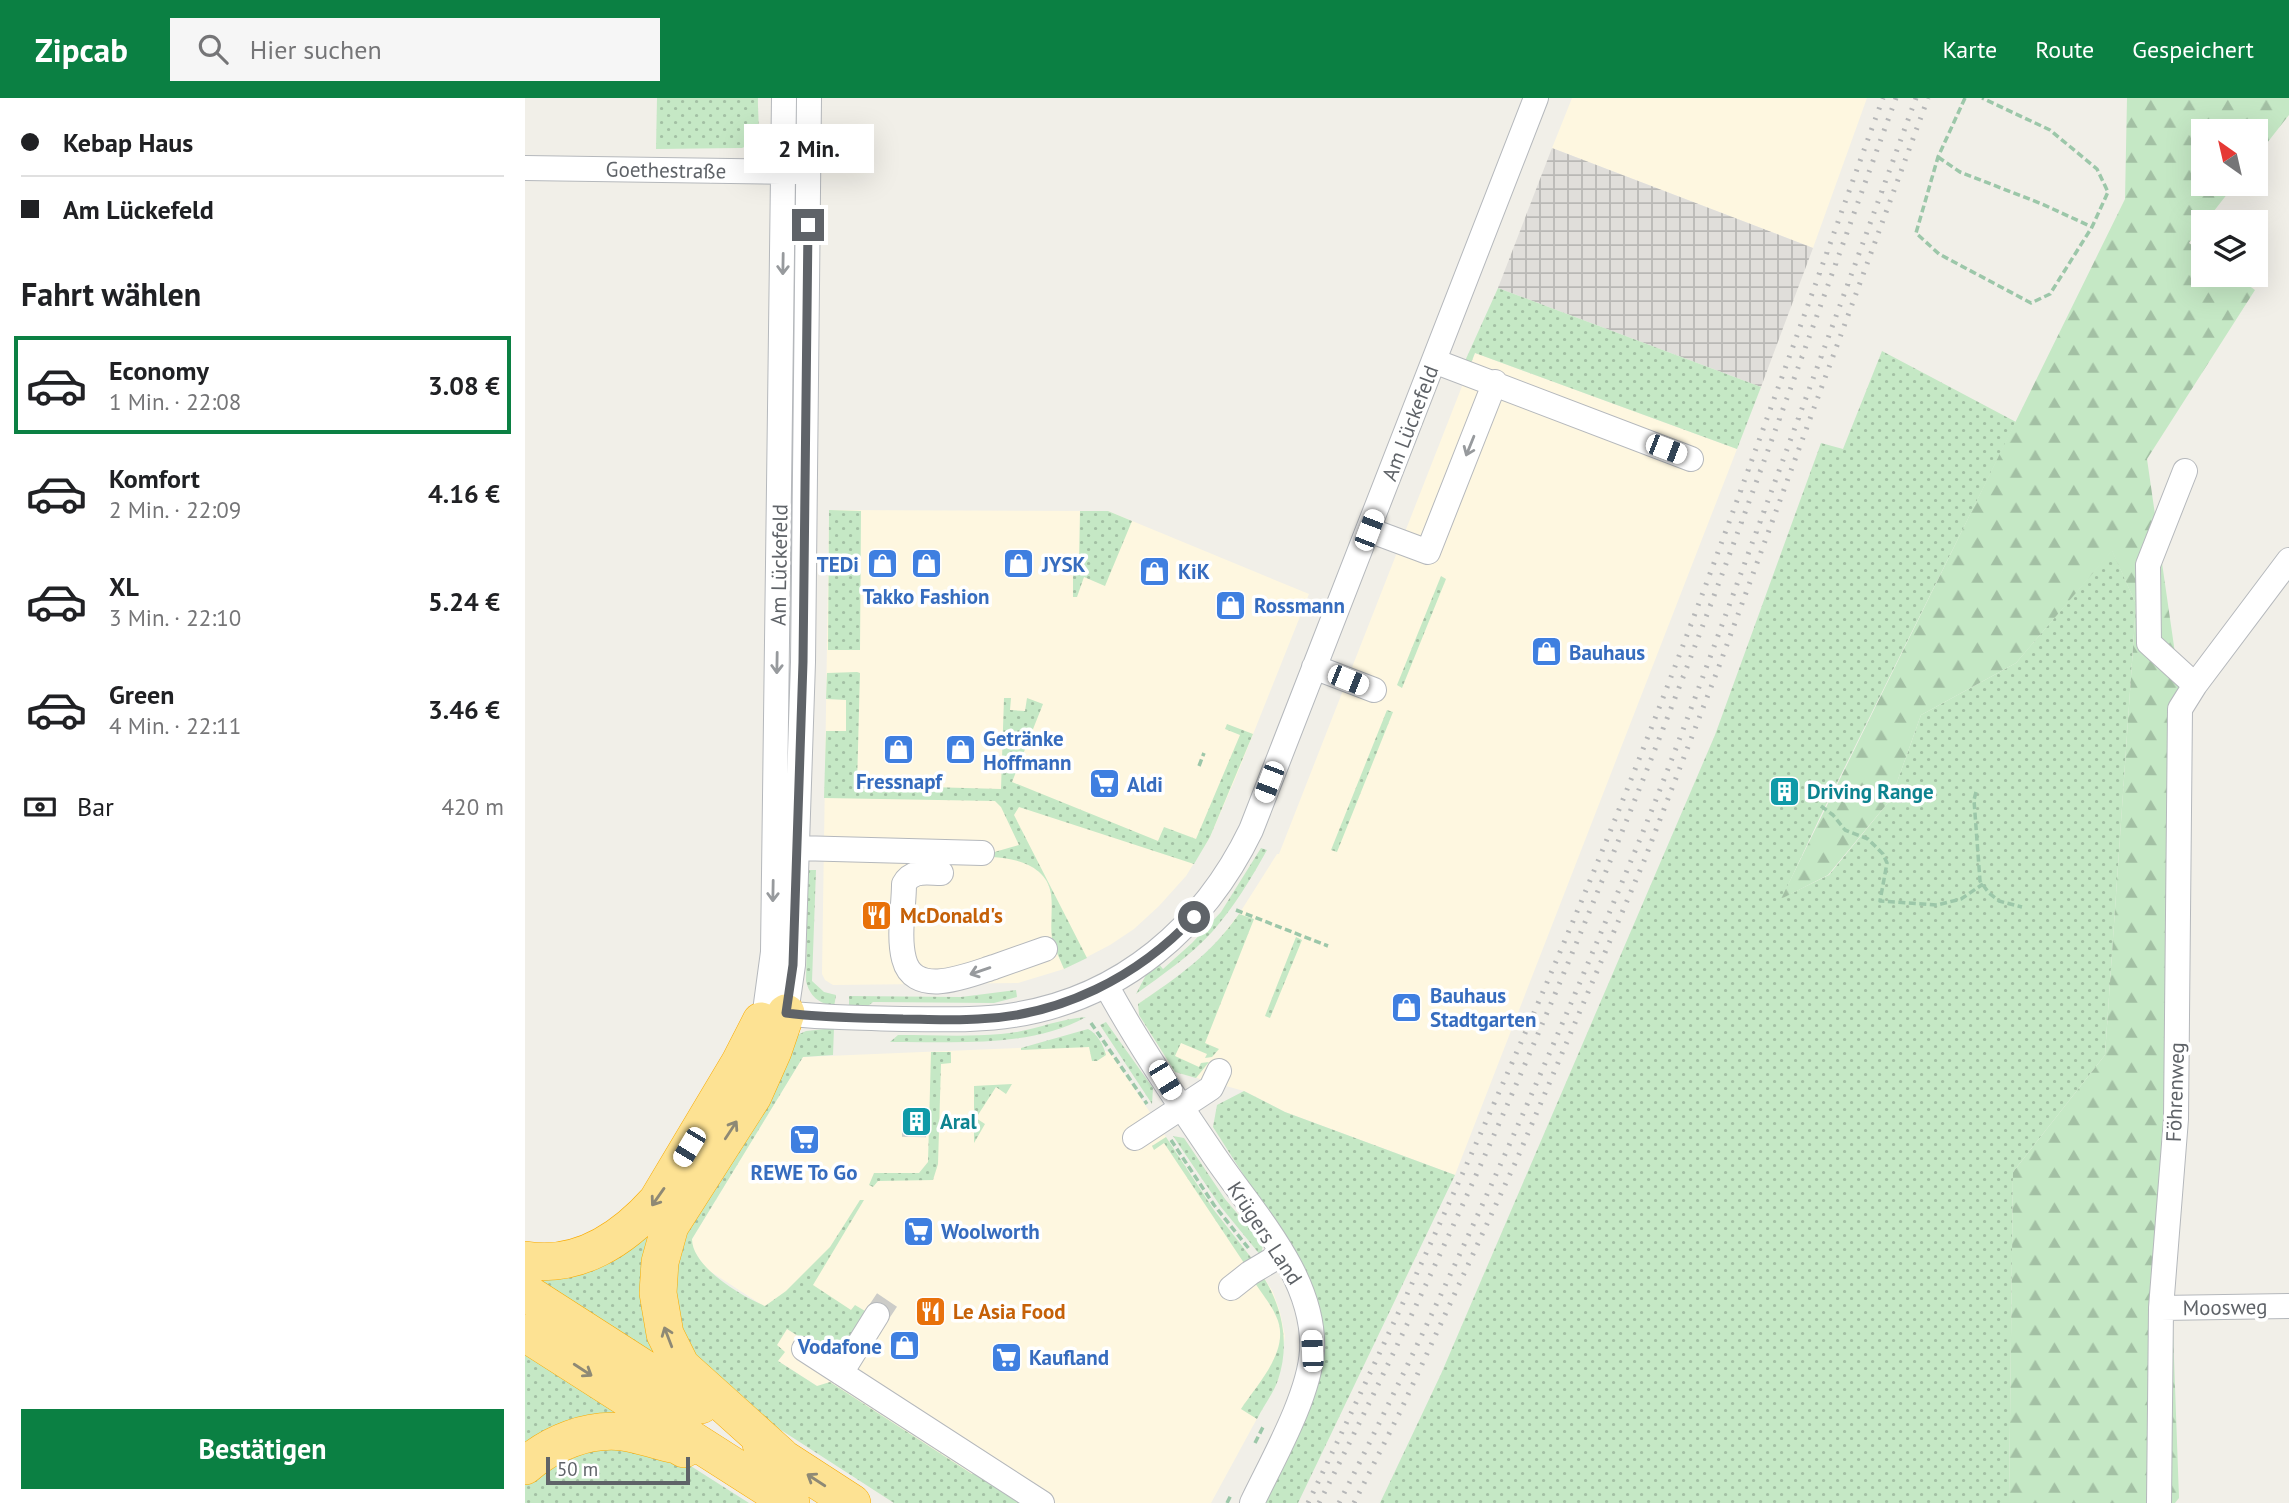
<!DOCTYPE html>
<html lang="de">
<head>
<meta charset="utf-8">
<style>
  body { margin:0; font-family:"PT Sans",sans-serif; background:#f6f6f6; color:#202124; height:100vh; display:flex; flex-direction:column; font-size:26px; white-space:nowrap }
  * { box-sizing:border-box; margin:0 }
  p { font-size:23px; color:#757577 }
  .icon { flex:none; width:38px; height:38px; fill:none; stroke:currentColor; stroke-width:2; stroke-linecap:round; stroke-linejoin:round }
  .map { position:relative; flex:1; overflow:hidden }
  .panel { display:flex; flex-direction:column; background:#fff; width:525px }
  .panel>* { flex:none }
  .hud { display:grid; align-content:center; height:154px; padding:0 21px; background:#fff }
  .needle { width:46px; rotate:326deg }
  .fabs { position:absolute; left:1666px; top:21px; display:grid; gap:14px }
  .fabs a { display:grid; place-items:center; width:77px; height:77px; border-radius:0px; background:#fff; box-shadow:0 7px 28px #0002; font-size:35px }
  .scale { position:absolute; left:21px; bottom:18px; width:144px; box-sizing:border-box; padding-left:7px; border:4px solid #5f6368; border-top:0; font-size:19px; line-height:24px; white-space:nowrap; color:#5f6368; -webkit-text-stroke:5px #fff; paint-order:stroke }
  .end { position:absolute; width:32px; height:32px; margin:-16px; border:9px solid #5f6368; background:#fff; box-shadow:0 0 0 4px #fff }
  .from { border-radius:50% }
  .bubble { position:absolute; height:49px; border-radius:0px; background:#fff; box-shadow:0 7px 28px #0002; font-size:23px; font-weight:800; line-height:49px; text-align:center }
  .car { position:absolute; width:21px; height:42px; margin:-21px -10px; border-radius:9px; box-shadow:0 0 5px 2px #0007; background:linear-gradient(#fff 24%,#345 0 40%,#fff 0 76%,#345 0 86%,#fff 0) }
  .hud b { display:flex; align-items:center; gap:24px; height:66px; font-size:26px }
  .hud b+b { border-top:2px solid #e0e0e0 }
  .hud i { width:18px; height:18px; background:#202124 }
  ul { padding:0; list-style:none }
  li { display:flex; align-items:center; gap:21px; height:98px; margin:0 14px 10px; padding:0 7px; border:4px solid transparent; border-radius:0px }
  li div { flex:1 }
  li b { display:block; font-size:26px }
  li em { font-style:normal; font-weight:800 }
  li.selected { border-color:#0b8043 }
  li>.icon { width:63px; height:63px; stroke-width:1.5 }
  h2 { padding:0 21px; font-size:32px; line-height:84px }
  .pay { display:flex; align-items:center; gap:18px; height:77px; padding:0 21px; font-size:26px }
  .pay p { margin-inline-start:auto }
  .button { display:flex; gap:14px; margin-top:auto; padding:14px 21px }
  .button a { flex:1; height:80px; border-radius:0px; background:#0b8043; color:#fff; font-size:28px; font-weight:800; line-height:80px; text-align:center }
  header { display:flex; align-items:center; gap:42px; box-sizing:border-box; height:98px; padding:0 35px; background:#0b8043; color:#fff }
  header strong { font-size:33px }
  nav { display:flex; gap:38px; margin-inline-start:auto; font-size:24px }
  .search { width:490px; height:63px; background:#f6f6f6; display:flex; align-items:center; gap:18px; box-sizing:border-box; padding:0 24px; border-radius:0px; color:#757577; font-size:26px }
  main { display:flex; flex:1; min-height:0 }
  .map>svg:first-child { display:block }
</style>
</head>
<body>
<header>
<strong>Zipcab</strong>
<div class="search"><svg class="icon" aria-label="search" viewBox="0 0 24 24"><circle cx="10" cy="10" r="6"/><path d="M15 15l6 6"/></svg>Hier suchen</div>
<nav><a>Karte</a><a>Route</a><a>Gespeichert</a></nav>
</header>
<main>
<section class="panel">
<div class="hud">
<b><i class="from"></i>Kebap Haus</b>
<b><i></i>Am Lückefeld</b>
</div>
<h2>Fahrt wählen</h2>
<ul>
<li class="selected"><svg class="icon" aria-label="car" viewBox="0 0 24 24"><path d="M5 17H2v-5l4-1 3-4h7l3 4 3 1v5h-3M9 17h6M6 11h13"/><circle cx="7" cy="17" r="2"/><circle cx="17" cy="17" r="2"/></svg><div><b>Economy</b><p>1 Min. · 22:08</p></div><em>3.08 €</em></li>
<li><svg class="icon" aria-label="car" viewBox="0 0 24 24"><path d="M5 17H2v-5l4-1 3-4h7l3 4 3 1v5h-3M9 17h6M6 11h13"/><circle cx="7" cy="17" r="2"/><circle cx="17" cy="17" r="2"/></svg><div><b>Komfort</b><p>2 Min. · 22:09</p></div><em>4.16 €</em></li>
<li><svg class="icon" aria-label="car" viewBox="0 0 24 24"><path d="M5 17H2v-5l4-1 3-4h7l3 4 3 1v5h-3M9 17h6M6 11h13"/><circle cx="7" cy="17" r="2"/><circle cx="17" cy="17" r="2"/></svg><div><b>XL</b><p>3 Min. · 22:10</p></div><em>5.24 €</em></li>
<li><svg class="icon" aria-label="car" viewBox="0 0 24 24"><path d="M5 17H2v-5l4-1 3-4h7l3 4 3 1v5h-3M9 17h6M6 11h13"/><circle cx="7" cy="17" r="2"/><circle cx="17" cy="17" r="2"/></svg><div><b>Green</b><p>4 Min. · 22:11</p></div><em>3.46 €</em></li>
</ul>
<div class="pay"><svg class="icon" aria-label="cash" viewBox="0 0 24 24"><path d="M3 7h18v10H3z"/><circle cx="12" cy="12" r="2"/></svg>Bar<p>420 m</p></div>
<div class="button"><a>Bestätigen</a></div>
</section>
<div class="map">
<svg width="1764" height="1405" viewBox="0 0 1764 1405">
  <defs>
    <pattern id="industrial-grid" width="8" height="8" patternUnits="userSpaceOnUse" patternTransform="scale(1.75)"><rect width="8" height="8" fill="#e0deda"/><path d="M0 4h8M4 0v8" fill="none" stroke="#b9b8b5"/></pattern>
    <pattern id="grass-dots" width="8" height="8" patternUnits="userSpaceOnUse" patternTransform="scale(1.75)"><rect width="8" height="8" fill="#c5e8c5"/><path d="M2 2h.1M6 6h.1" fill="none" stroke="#a3c0a4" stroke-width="1.8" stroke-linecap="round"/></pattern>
    <pattern id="forest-firs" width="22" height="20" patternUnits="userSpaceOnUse" patternTransform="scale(1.75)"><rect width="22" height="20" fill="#c5e8c5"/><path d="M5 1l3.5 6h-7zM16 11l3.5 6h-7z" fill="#a3c0a4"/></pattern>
  </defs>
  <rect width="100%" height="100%" fill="#f1efe8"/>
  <path fill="#fef7e0" d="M1047,0h295l-54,150 -261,-100z
    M950,255l262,96 -282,726 -170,-63 -41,-21 -69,-19 -36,-57 -1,-11 46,-31 29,-26 26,-33 38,-60h2z
    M304,412l279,1 201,83 -73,183 -26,60 -24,39 -27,30 -25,23 -24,16 -46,24 -46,14 -185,2 -8,-5 -3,-6z
    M562,947l24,8 103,157 39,50 20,32 7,20 5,24 -7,44 -67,123h-182l-53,-33 -4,5 -155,-89 -39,-25 -1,-16 13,-22 -85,-55 -13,-21v-8l111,-182z"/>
  <path fill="url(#industrial-grid)" d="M1027,50l261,100 -52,139 -263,-99z"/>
  <path fill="url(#grass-dots)" d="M132,0h101c-1,21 7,43 -16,50l-86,1z
    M973,190l263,99 -24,62 -262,-96 -4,10 -6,-2z
    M1357,253l134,71 -195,393 -39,83 47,-23 62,-76 30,-84 95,-52 96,-113 24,54 -31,451 -92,117 -4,331h-629l61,-129 274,-639 106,-292 22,6z
    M304,412l32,1 -1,139h-32z
    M555,413h28l24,10 -27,65 -21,-9 -7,20h-4v-28l6,-5z
    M916,478l5,3 -44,109 -5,-3z
    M332,574l3,1 -3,112 144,4 3,-91h7l-1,12 15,1 2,-13 16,6 -31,78 146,59 6,-14 32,12 44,-104 -15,-6 2,-5 26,10 -43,103 -16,27 -175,-57 -5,8 73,143 -23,11c-4,-10 -10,-21 -12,-31 -2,-14 1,-29 -1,-44 -4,-28 -35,-36 -59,-37l-1,-4 28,-8 -18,-38 -6,-6 -171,-3 2,-67h20v-31l-20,-1 1,-26z
    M862,612l6,2 -56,140 -6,-2z
    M736,750l6,2c-16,29 -33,57 -55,82 -22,24 -50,43 -76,62l11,-21 12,-9 4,5 29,-26 29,-31z
    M283,772h8l-4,111 12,11 12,3 -2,12c-16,-5 -24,-10 -28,-26z
    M714,816l15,5 -49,124 14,6 -7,8 -7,1 2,-4 -26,-11 -6,13 24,11 2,-4 8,-1 -13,16 -21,-6 -36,-57 -1,-11c40,-27 73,-50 101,-90z
    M771,839l6,3 -32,78 -5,-2z
    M491,892l1,7 -23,6 -121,-1 -5,4 -19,-1v-9l112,1z
    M561,919c-58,32 -132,24 -196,25l8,-7c34,0 69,2 103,-1 30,-2 56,-15 85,-17z
    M581,924l47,66 -1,16 -52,-79z
    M309,930l-1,27 -30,2 -111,182c0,28 49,57 73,67l21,-15 44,-44 30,-47h4l-51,85 38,25 4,-5 10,6 -20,34 -31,1 -27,-17 -10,16 8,7 -7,9 39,25 13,-4 142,92 4,-4 53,33h-135l-144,-93 -60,-48 -25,-90 128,-235 13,-6z
    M563,931c9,4 16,17 18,26l-9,6h-5l-3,-14 -68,3v-2z
    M406,954h20v11l-10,1 -3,100 -5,16 -55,1 -5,6 -4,-2 5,-12h45l9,-11z
    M487,986l-6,10 -10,-7 -20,31 9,6 -11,19v-57z
    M719,993l41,21 170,63 -157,328h-35l58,-185 -3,-15 -12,-30 -93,-146 4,-22z
    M648,1038l11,2 41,61 38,45 -2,12 -40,-49z
    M641,1039l48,73 39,50 -9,3 -80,-120 -10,7 -2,-4z
    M150,1097l-3,172 -147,-94z
    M737,1177c21,32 28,69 16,105 -5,14 -15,27 -21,39l-16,-10c17,-26 51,-60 35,-93 -5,-12 -14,-22 -21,-33z
    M0,1254l110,71 -110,30z
    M61,1345l89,13 74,47h-224v-26z"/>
  <path fill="url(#forest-firs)" d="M1602,0h162v17l-33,42v-26h-53v53h32l-46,59 14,10v22h31l21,15 -108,169 44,305 -19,538 7,196 -4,5h-166l4,-331 92,-117 31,-451 -24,-53 -96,112 -95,52 -30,84 -63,76 -47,24 344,-700z"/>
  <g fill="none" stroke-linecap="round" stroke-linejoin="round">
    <path stroke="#ccccc8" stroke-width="24" stroke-dasharray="24 12" stroke-linecap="butt" d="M389,1039l1,-35
      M352,1217l10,-15"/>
    <defs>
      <path id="minor" d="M259,0l-11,854 -8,59c46,6 92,7 138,8 37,0 74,2 111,-4 108,-17 190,-88 237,-185l285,-732
        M0,70l276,4
        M909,263l257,98
        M1660,373l-37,94 1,78 46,42
        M844,432l59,22 67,-170
        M789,569l60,23
        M272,750l185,5
        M416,775c-14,0 -29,-4 -37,11 0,23 -6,52 0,75 10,40 65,16 90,8 17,-6 34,-12 51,-18
        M581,887c31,57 69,113 105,166 39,59 105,125 101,200 -3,46 -40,110 -60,152
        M261,915l7,-48 10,-303 6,-564
        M610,1040l76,-50 8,-17
        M706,1190l19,-15 32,-19
        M1636,1210l128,-2
        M279,1251l238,154
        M316,1275l36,-58
        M1634,1405l2,-195 15,-189 4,-410 15,-24 94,-125"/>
      <path id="highway" d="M0,1162c53,9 98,-21 132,-59l83,-139 21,-41
        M0,1194l176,113
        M0,1235l266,170
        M236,1346l91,59
        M256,1358l-100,-90 -16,-32 -7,-41 2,-31 10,-36 83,-130 20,-45 13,-38
        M0,1368c26,-23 63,-38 98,-34 18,2 35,10 54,13l7,4"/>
    </defs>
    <use href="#minor" stroke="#b5b8bc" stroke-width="26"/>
    <use href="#highway" stroke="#f9ab00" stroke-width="38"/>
    <path stroke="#9cc7a9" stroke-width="3.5" stroke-dasharray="7 3.5" stroke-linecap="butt" d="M1440,0l-27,59 -22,76 23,21 92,49 19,-9 42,-67 16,-35 -11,-23 -47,-39 -68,-32
      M1413,59l22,15 82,32 50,23
      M674,668l5,-13
      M1451,694l-2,8 6,81 9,12 10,8 23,6
      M1296,708l12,9 12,15 23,9 15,15 4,9 -7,38 57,4 24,-6 22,-15
      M711,812l92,36
      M566,925l56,81
      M646,1042l43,65 36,45
      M730,1345l9,-18
      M702,1405l4,-8"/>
    <use href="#minor" stroke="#fff" stroke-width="24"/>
    <use href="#highway" stroke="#fde293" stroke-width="37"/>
    <path stroke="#b6b7b8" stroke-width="5" stroke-dasharray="2 9" stroke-linecap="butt" d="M783,1405c104,-216 204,-432 295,-654 101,-247 188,-500 280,-751
      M794,1405c109,-213 206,-432 296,-654 101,-247 189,-500 281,-751
      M814,1405c108,-211 203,-428 294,-647 41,-98 77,-199 114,-299 57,-153 113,-306 169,-459
      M829,1405l46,-91 117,-253 127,-298 74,-192 210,-571"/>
  </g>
  <defs><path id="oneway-shaft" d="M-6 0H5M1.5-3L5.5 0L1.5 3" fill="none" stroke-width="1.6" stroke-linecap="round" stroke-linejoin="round" transform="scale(1.75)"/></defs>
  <g stroke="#979a9d">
    <use href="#oneway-shaft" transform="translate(258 166) rotate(91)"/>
    <use href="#oneway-shaft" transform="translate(945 348) rotate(112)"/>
    <use href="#oneway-shaft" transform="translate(252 565) rotate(91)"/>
    <use href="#oneway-shaft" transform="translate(248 793) rotate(91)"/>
    <use href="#oneway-shaft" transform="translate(455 873) rotate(161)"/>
  </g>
  <g stroke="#8e8975">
    <use href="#oneway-shaft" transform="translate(206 1032) rotate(-57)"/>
    <use href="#oneway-shaft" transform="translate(133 1099) rotate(125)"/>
    <use href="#oneway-shaft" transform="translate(143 1239) rotate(-111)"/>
    <use href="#oneway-shaft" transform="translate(58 1272) rotate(33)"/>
    <use href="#oneway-shaft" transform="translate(291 1382) rotate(-147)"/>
  </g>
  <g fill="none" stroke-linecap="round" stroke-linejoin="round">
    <path stroke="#5f6368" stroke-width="9" d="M283,127l-5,437 -10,303 -7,48c39,5 78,5 117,6 25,0 50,2 75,0 82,-3 160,-42 216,-102"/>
  </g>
  <defs>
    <symbol id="shop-square" viewBox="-11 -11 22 22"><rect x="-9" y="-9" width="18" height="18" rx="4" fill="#3f7fe0" stroke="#fff"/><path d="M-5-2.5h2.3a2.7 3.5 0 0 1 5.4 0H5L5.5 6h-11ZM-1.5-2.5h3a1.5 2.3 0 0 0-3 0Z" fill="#fff"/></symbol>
    <symbol id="supermarket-square" viewBox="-11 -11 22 22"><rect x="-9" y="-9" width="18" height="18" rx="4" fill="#3f7fe0" stroke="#fff"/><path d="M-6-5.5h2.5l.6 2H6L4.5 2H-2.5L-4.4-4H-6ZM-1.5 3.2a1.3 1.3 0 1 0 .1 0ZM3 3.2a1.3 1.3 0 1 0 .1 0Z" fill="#fff"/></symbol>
    <symbol id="building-square" viewBox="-11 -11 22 22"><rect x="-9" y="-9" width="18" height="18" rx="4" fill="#0f9aa8" stroke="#fff"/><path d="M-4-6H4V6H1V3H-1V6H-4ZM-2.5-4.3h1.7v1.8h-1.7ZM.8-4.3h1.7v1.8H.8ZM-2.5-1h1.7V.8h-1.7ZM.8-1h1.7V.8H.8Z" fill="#fff"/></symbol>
    <symbol id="restaurant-square" viewBox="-11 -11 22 22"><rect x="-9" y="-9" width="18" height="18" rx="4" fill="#e8710a" stroke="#fff"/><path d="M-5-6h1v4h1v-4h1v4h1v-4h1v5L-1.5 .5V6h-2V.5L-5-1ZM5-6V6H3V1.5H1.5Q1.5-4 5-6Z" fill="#fff"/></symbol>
  </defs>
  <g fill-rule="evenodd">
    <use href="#shop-square" x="340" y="448" width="35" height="35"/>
    <use href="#shop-square" x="384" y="448" width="35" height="35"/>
    <use href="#shop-square" x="476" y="448" width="35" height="35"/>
    <use href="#shop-square" x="612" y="456" width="35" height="35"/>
    <use href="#shop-square" x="688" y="490" width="35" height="35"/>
    <use href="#shop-square" x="1004" y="536" width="35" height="35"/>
    <use href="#shop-square" x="356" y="634" width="35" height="35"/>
    <use href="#shop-square" x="418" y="634" width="35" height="35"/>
    <use href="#supermarket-square" x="562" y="668" width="35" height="35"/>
    <use href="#building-square" x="1242" y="676" width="35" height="35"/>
    <use href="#restaurant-square" x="334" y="800" width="35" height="35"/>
    <use href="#shop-square" x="864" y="892" width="35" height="35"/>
    <use href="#building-square" x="374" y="1006" width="35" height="35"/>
    <use href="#supermarket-square" x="262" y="1024" width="35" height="35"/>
    <use href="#supermarket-square" x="376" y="1116" width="35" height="35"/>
    <use href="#restaurant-square" x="388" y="1196" width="35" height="35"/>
    <use href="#shop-square" x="362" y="1230" width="35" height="35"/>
    <use href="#supermarket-square" x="464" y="1242" width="35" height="35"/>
  </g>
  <g text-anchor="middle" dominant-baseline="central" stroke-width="7" stroke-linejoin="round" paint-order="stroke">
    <g font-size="21" fill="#5f6368" stroke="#fff">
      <text transform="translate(141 72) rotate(1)">Goethestraße</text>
      <text transform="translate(885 325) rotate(-69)">Am Lückefeld</text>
      <text transform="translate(254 467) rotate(-89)">Am Lückefeld</text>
      <text transform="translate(1650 994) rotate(-88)">Föhrenweg</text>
      <text transform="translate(740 1135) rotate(57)">Krügers Land</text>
      <text transform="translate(1700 1209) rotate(-1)">Moosweg</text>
    </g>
    <g font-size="21" font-weight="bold" fill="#366cbe" stroke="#fff" text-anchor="start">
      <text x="334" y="466" text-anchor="end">TEDi</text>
      <text x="517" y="466">JYSK</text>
      <text x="653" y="473">KiK</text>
      <text x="401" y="498" text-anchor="middle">Takko Fashion</text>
      <text x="729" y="507">Rossmann</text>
      <text x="1044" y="554">Bauhaus</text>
      <text x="458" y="640">Getränke<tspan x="458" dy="24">Hoffmann</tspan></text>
      <text x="374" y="683" text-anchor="middle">Fressnapf</text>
      <text x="602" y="686">Aldi</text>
      <text x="905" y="897">Bauhaus<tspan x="905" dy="24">Stadtgarten</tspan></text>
      <text x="279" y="1074" text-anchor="middle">REWE To Go</text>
      <text x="416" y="1133">Woolworth</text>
      <text x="357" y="1248" text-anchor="end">Vodafone</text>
      <text x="504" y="1259">Kaufland</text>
    </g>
    <g font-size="21" font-weight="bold" fill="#0d838f" stroke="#fff" text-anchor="start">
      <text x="1282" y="693">Driving Range</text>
      <text x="415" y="1023">Aral</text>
    </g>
    <g font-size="21" font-weight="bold" fill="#c56008" stroke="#fff" text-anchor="start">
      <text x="375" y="817">McDonald's</text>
      <text x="428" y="1213">Le Asia Food</text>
    </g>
  </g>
</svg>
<div class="fabs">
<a><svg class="needle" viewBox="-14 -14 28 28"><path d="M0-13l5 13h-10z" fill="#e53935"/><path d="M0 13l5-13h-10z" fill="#757577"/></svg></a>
<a><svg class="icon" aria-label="layers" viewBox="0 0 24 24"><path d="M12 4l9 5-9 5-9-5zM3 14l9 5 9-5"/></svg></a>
</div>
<div class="scale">50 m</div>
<i class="end from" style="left:669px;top:819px"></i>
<i class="end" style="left:283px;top:127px"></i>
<div class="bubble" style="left:219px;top:26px;width:130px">2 Min.</div>
<i class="car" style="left:1141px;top:351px;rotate:111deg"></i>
<i class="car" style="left:844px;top:432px;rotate:21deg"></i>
<i class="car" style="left:823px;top:582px;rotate:112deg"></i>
<i class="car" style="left:744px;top:684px;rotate:201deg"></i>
<i class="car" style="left:640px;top:982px;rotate:149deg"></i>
<i class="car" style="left:164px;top:1049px;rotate:211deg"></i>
<i class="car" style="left:787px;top:1253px;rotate:357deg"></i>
</div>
</main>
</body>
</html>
